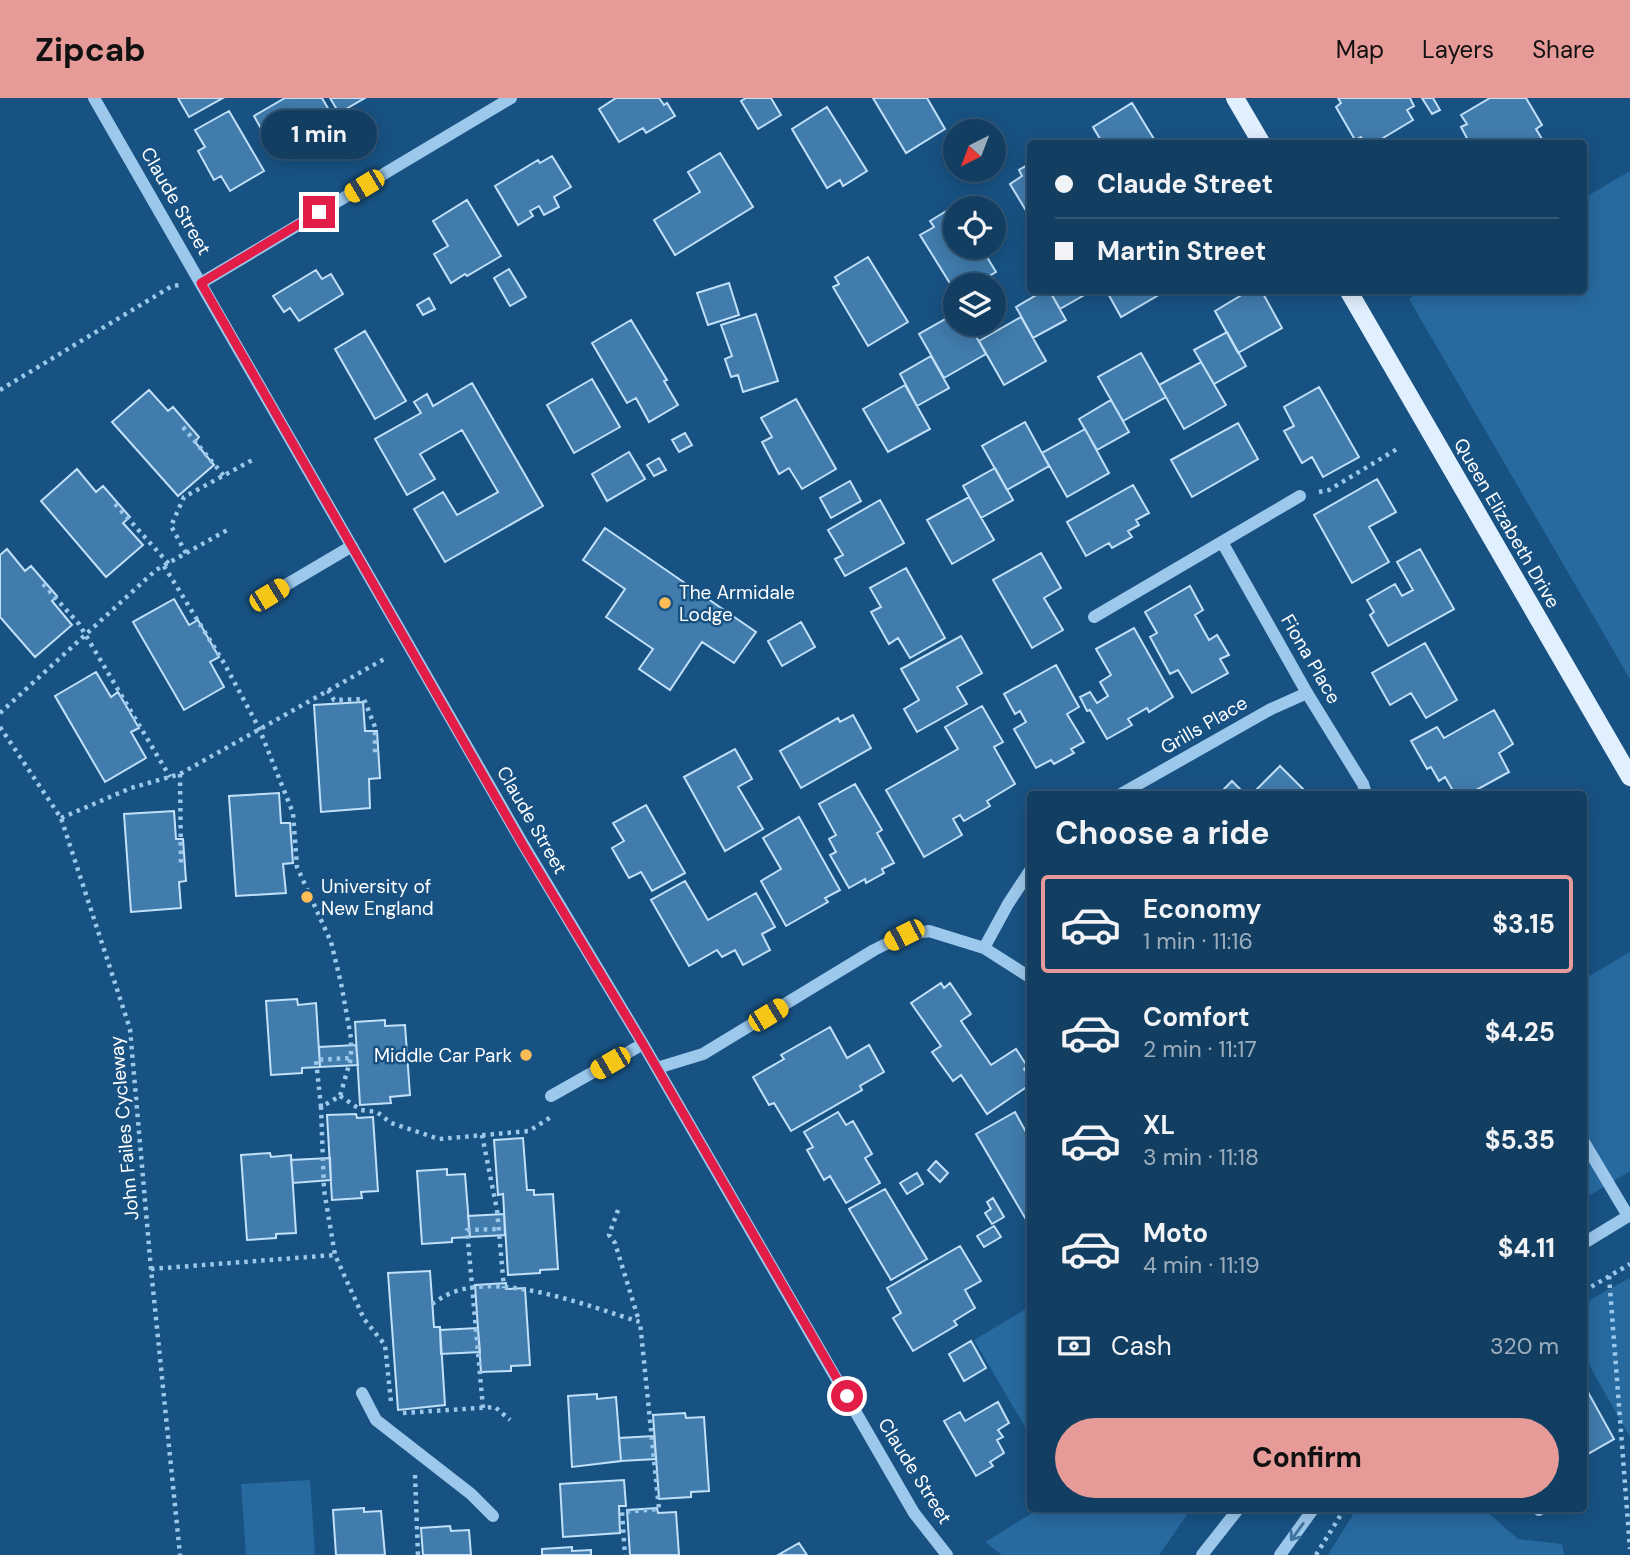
<!DOCTYPE html>
<html lang="en">
<head>
<meta charset="utf-8">
<style>
  body { margin:0; font-family:"DM Sans",sans-serif; background:#1f496b; color:#f1f3f6; height:100vh; display:flex; flex-direction:column; font-size:26px; white-space:nowrap }
  * { box-sizing:border-box; margin:0 }
  p { font-size:23px; color:#9caebe }
  .icon { flex:none; width:38px; height:38px; fill:none; stroke:currentColor; stroke-width:2; stroke-linecap:round; stroke-linejoin:round }
  .map { position:relative; flex:1; overflow:hidden }
  .side { position:absolute; left:1027px; top:693px; width:560px; height:721px; display:flex; flex-direction:column; background:#123e62; border-radius:7px; box-shadow:0 4px 18px #0003,0 0 0 2px #315777 }
  .side>* { flex:none }
  .hud { position:absolute; left:1027px; top:42px; width:560px; height:154px; border-radius:7px; box-shadow:0 4px 18px #0003,0 0 0 2px #315777; display:grid; align-content:center; height:154px; padding:0 28px; background:#123e62 }
  .needle { width:46px; rotate:222deg }
  .fabs { position:absolute; left:943px; top:21px; display:grid; gap:14px }
  .fabs a { display:grid; place-items:center; width:63px; height:63px; border-radius:50%; background:#123e62; box-shadow:0 4px 18px #0003,0 0 0 2px #315777; font-size:35px }
  .end { position:absolute; width:32px; height:32px; margin:-16px; border:9px solid #e11d48; background:#fff; box-shadow:0 0 0 4px #fff }
  .from { border-radius:50% }
  .bubble { position:absolute; height:49px; border-radius:24px; background:#123e62; box-shadow:0 4px 18px #0003,0 0 0 2px #315777; font-size:23px; font-weight:700; line-height:49px; text-align:center }
  .car { position:absolute; width:21px; height:42px; margin:-21px -10px; border-radius:9px; box-shadow:0 0 5px 2px #0007; background:linear-gradient(#f5c518 24%,#345 0 40%,#f5c518 0 76%,#345 0 86%,#f5c518 0) }
  .hud b { display:flex; align-items:center; gap:24px; height:66px; font-size:26px }
  .hud b+b { border-top:2px solid #315777 }
  .hud i { width:18px; height:18px; background:#f1f3f6 }
  ul { padding:0; list-style:none }
  li { display:flex; align-items:center; gap:21px; height:98px; margin:0 14px 10px; padding:0 14px; border:4px solid transparent; border-radius:7px }
  li div { flex:1 }
  li b { display:block; font-size:26px }
  li em { font-style:normal; font-weight:700 }
  li.current { border-color:#e69b98 }
  li>.icon { width:63px; height:63px; stroke-width:1.5 }
  h2 { padding:0 28px; font-size:32px; line-height:84px }
  .pay { display:flex; align-items:center; gap:18px; height:77px; padding:0 28px; font-size:26px }
  .pay p { margin-inline-start:auto }
  .primary-button { display:flex; gap:14px; margin-top:auto; padding:14px 28px }
  .primary-button a { flex:1; height:80px; border-radius:42px; background:#e69b98; color:#111; font-size:28px; font-weight:700; line-height:80px; text-align:center }
  header { display:flex; align-items:center; gap:42px; box-sizing:border-box; height:98px; padding:0 35px; background:#e69b98; color:#111 }
  header strong { font-size:33px }
  nav { display:flex; gap:38px; margin-inline-start:auto; font-size:24px }
  .map>svg:first-child { display:block }
</style>
</head>
<body>
<header>
<strong>Zipcab</strong>
<nav><a>Map</a><a>Layers</a><a>Share</a></nav>
</header>
<div class="map">
<svg width="1630" height="1457" viewBox="0 0 1630 1457">
  <rect width="100%" height="100%" fill="#185283"/>
  <path fill="#276aa0" d="M1630,73v508l-221,-380 14,-9h161v-92z
    M1630,854v219l-46,28v-220z
    M1630,1180v159l-46,-81v-53z
    M1031,1208v131l-57,-97z
    M310,1382l5,75h-69l-5,-71z
    M1357,1410l127,1 34,30 44,5 2,11h-236z
    M1039,1411v-1l152,1 -32,46h-157l-17,-13z"/>
  <path fill="#417cad" stroke="#c1e0f9" stroke-width="2" d="M178,0h45l-34,19z
    M285,0h37l11,19 -14,9 4,8 -30,17 -4,-8 -15,9 -20,-36z
    M330,0h35l-26,15z
    M616,0h43l5,7 3,-2 8,13 -29,17 -3,-5 -24,14 -20,-33z
    M746,0h25l10,17 -23,14 -17,-28z
    M873,0h54l18,31 -39,24z
    M1338,0h72l4,8 -7,4 6,10 -40,24h-8l-4,-7 -6,3 -19,-33 5,-4z
    M1422,0h11l7,12 -8,4z
    M1490,0h36l16,27 -6,4 6,10 -7,5h-65l-9,-17 6,-3 -6,-9z
    M1132,5l25,41h-54l-10,-17z
    M827,9l40,64 -24,15 -3,-6 -13,8 -35,-59z
    M229,13l35,60 -34,20 -9,-15 -7,4 -16,-29 7,-4 -10,-17z
    M720,55l33,54 -78,48 -21,-35 46,-28 -12,-20z
    M552,58l19,31 -17,10 5,10 -15,8 -5,-9 -9,5 3,5 -15,9 -23,-39 43,-26 2,3z
    M1031,65v56l-21,-35 12,-8 -3,-6z
    M467,102l34,56 -34,20 -2,-2 -14,9 -17,-29 14,-8 -15,-25z
    M956,107l2,3h-2v39h25l15,25 -22,13h-18v8l-36,-58 14,-8 -4,-6z
    M868,159l40,65 -40,24 -35,-59 6,-3 -4,-7z
    M509,171l17,28 -16,9 -16,-28z
    M316,172l6,9 9,-5 12,20 -44,27 -9,-13 -6,4 -11,-16z
    M729,185l10,32 -31,10 -11,-32z
    M1045,192h4l17,30 -33,18 -17,-31z
    M1049,192h44l-33,19z
    M1106,192h55l1,3 -41,24z
    M1250,192h11l21,38 -44,25 -23,-42z
    M429,200l6,11 -12,6 -6,-10z
    M956,215v11h13l17,30 -42,24 -25,-44z
    M756,216l22,67 -35,11 -5,-17 -7,2 -6,-18 7,-3 -11,-31z
    M1021,219l25,44 -42,24 -25,-44z
    M631,222l36,60 -3,1 14,24 -29,17 -13,-24 -9,5 -35,-60z
    M365,233l41,70 -31,18 -40,-70z
    M1227,234l19,34 -32,18 -20,-34z
    M1141,255l25,44 -43,24 -25,-44z
    M931,258l18,32 -32,18 -17,-32z
    M1201,264l25,43 -42,24 -25,-44z
    M592,281l28,48 -46,26 -27,-48z
    M472,285l71,123 -98,56 -31,-53 29,-17 14,23 41,-23 -36,-62 -42,24 15,25 -28,16 -32,-56 46,-26 -7,-11 13,-8 6,12z
    M905,287l25,44 -42,23 -25,-43z
    M1319,289l40,70 -36,20 -11,-20 -10,6 -18,-32 10,-5 -10,-19z
    M149,292l19,21 5,-4 26,30 -4,5 19,23 -36,31 -66,-74z
    M796,301l40,70 -34,20 -13,-21 -10,6 -17,-32 10,-5 -11,-19z
    M1111,302l18,32 -32,18 -18,-31z
    M1025,324l24,44 -42,24 -25,-44z
    M1238,325l20,36 -66,38 -21,-37z
    M1085,331l24,44 -42,24 -25,-44z
    M685,335l7,12 -13,7 -7,-12z
    M629,354l16,27 -38,22 -15,-27z
    M659,360l7,12 -12,6 -7,-11z
    M995,370l18,32 -32,18 -18,-32z
    M77,371l19,23 7,-6 27,31 -7,6 20,22 -37,32 -65,-76z
    M1377,381l19,33 -27,15 20,35 -37,21 -38,-68z
    M850,383l11,20 -30,17 -11,-20z
    M1133,387l16,28 -13,7 3,5 -11,6 4,6 -20,11 -3,-5 -23,13 -19,-34z
    M969,399l25,43 -42,24 -25,-44z
    M880,402l24,43 -59,33 -10,-17 8,-4 -15,-25z
    M605,430l151,104 -22,31 -32,-21 -32,48 -31,-21 14,-20 -47,-32 19,-28 -42,-29z
    M7,451l18,22 6,-5 26,30 -5,5 20,24 -37,32 -35,-40v-62z
    M1420,451l34,60 -66,37 -18,-31 4,-3 -7,-12 28,-16 7,12 11,-6 -16,-28z
    M1041,455l20,35 -17,10 19,32 -31,18 -39,-68z
    M906,470l39,70 -35,20 -12,-20 -9,6 -18,-32 10,-5 -11,-19z
    M1190,488l13,24 -8,5 14,25 8,-5 12,20 -9,4 8,14 -36,20 -14,-23 -8,4 -20,-37 7,-4 -12,-21z
    M174,501l15,26 9,-5 21,37 -9,5 14,25 -40,23 -51,-88z
    M801,524l14,25 -33,19 -14,-25z
    M1134,530l39,69 -24,15 -2,-4 -19,11 4,6 -25,14 -17,-29 -3,1 -7,-14 10,-5 7,11 11,-7 -8,-14 11,-7 -15,-26z
    M961,538l21,37 -25,14 10,17 -50,28 -13,-23 15,-9 -18,-31z
    M1425,545l32,57 -31,18 -15,-25 -21,12 -18,-32z
    M1056,567l23,42 -12,7 17,28 -13,7 3,4 -20,11 -3,-4 -15,8 -22,-39 12,-7 -6,-11 -5,3 -11,-20z
    M96,574l15,25 7,-5 21,36 -8,4 15,26 -41,24 -50,-86z
    M363,604l2,29h12l3,47 -11,1 1,29 -49,4 -7,-107z
    M982,608l21,36 -9,5 21,37 -28,17 3,5 -26,15 -4,-6 -7,4 9,16 -38,22 -38,-67 72,-41 -13,-22z
    M1494,612l19,34 -14,9 10,19 -40,22h-14l-10,-17 -6,4 -8,-14 -4,2 -16,-28 26,-14 7,11z
    M853,617l18,33 -70,40 -21,-37 58,-33 2,4z
    M735,651l17,30 -14,8 25,42 -38,22 -41,-74z
    M1280,668l25,25 -4,3h-49z
    M1232,683l13,13h-26z
    M855,686l27,46 -5,3 17,30 -12,6 2,4 -18,10 -1,-4 -16,9 -19,-33 6,-3 -7,-13 7,-4 -17,-31z
    M279,695l2,30h9l3,40 -10,1 3,29 -50,3 -7,-100z
    M646,707l39,68 -33,18 -11,-19 -12,6 -17,-30 12,-7 -11,-18z
    M174,713l2,28h7l3,42 -7,1 2,26 -50,4 -7,-98z
    M799,719l41,73 -15,8 3,4 -42,24 -25,-45 20,-12 -18,-31z
    M685,783l23,39 48,-27 19,34 -13,7 8,16 -27,15 -8,-15 -13,7 -5,-7 -28,16 -38,-66z
    M941,885l3,5 6,-5 21,31 -10,7 30,44 25,-16 11,17 -3,3 7,9v6l-44,30 -26,-39 -8,6 -21,-29 9,-6 -30,-43z
    M297,901l1,6 18,-2 4,64 -18,1v5l-31,2 -5,-74z
    M385,922v6l20,-1 5,70 -20,2 1,6 -31,2 -5,-83z
    M830,929l17,31 22,-13 15,27 -24,14 2,4 -71,41 -17,-28 -5,2 -16,-28 31,-18 -3,-4z
    M356,947l2,20 -38,2 -1,-20z
    M838,1014l8,13 7,-4 19,33 -7,4 15,25 -34,20 -16,-27 -6,4 -17,-30 6,-3 -9,-15z
    M1015,1014l16,29v87l-55,-94z
    M356,1016l1,4 16,-1 5,74 -17,1 1,6 -30,2 -5,-85z
    M523,1040l4,52h7v5l19,-1 5,75 -18,1v3l-32,2 -5,-81 -5,1 -4,-55z
    M270,1055l1,4 20,-2 5,78 -20,1v4l-29,2 -6,-85z
    M330,1060l1,22 -38,3 -2,-23z
    M936,1063l12,12 -8,9 -12,-12z
    M447,1071v6l18,-1 5,63 -18,1v4l-30,2 -5,-73z
    M917,1075l6,11 -16,10 -7,-11z
    M885,1091l42,70 -36,21 -42,-71z
    M993,1100l11,19 -12,7 -7,-11 6,-4 -4,-7z
    M504,1116l1,21 -35,2 -2,-21z
    M994,1128l7,11 -17,10 -7,-11z
    M960,1148l21,35 -16,9 10,18 -21,13 3,4 -44,26 -20,-33 8,-5 -14,-25z
    M430,1173l4,56h6l5,78 -47,5 -10,-137z
    M506,1185v6l19,-1 5,77 -19,1v5l-30,1 -6,-87z
    M478,1230l2,24 -39,2 -1,-24z
    M971,1243l15,27 -22,13 -15,-27z
    M1584,1287l30,54 -28,16 -2,-4z
    M597,1296v5l19,-2 5,64 -49,6 -4,-71z
    M998,1304l11,21 -11,7 5,7 -6,3 7,13 -14,9 3,4 -17,10 -32,-55 16,-9 5,9z
    M685,1315l1,5 18,-1 5,74 -18,1v5l-32,2 -6,-84z
    M654,1338l2,23 -35,2 -2,-23z
    M624,1382l2,26h-7l1,27 -57,4 -3,-53z
    M364,1410v4l17,-1 4,44h-49l-3,-45z
    M657,1410l1,5 18,-1 3,43h-49l-3,-45z
    M450,1428l1,5 18,-1 2,25h-48l-2,-27z
    M799,1445l8,12h-29z
    M572,1449v4l19,-1v5h-49v-6z"/>
  <g fill="none" stroke-linecap="round" stroke-linejoin="round">
    <path stroke="#9cc8ec" stroke-width="4.5" stroke-dasharray="3.5 5" stroke-linecap="butt" d="M1308,46l1,-1
      M0,292l172,-104 8,-1
      M183,329l41,49
      M1319,394l10,-2 68,-41
      M115,406l54,60
      M186,455l-15,-27 13,-29 72,-39
      M164,468l60,97 35,65 34,85 4,54 34,75 10,41 10,55v20l-11,38 -19,11 3,83 11,65 29,64 21,26 6,57
      M43,486l36,40 91,153
      M328,592l6,10 30,-1 11,28v29
      M0,615l156,-143 73,-41
      M0,629l61,91 69,211 21,240 29,286
      M180,676l1,90
      M61,720l70,-30 49,-14 206,-116
      M340,998l21,14 16,2 14,11 48,16 90,-8 22,-14
      M321,1009l-5,-47 35,-2
      M482,1037l15,75 7,78
      M618,1112l-9,25 6,8 24,78
      M151,1171l184,-14
      M1609,1178l21,273
      M1584,1193l46,-27
      M432,1206c6,-4 12,-8 19,-11 52,-21 137,13 189,29l19,187 -37,3 3,43
      M483,1310l-16,-178 32,-1
      M403,1315l92,-6 15,13
      M415,1377l3,80
      M1316,1457l29,-47"/>
    <path stroke="#9cc8ec" stroke-width="12" d="M94,0l429,746 120,200 271,469 33,42
      M201,185l310,-185
      M1222,444l85,151 56,91 3,10
      M269,497l83,-49
      M1094,519l206,-121
      M1121,696l150,-85 36,-16
      M984,850l47,30
      M657,970l46,-14 171,-104 30,-15 25,-4 55,17 24,-44 23,-35
      M551,998l92,-52
      M1584,1044l44,74
      M1584,1145l46,-28
      M362,1295l14,27 95,74 22,22
      M1538,1410l1,2
      M1202,1457l37,-47
      M1280,1457l34,-47"/>
    <path stroke="#e1f0ff" stroke-width="18" d="M1235,0l27,46
      M1348,192l282,487"/>
  </g>
  <defs><path id="oneway-shaft" d="M-6 0H5M1.5-3L5.5 0L1.5 3" fill="none" stroke-width="1.6" stroke-linecap="round" stroke-linejoin="round" transform="scale(1.75)"/></defs>
  <use stroke="#4075a2" href="#oneway-shaft" transform="translate(1297 1434) rotate(126)"/>
  <g fill="none" stroke-linecap="round" stroke-linejoin="round">
    <path stroke="#e11d48" stroke-width="9" d="M319,114l-118,71 322,562 120,199 204,352"/>
  </g>
  <g fill="#ffbd57" stroke="#185283" stroke-width="2.5">
    <circle cx="665" cy="505" r="7"/>
    <circle cx="307" cy="799" r="7"/>
    <circle cx="526" cy="957" r="7"/>
  </g>
  <g text-anchor="middle" dominant-baseline="central" stroke-width="5" stroke-linejoin="round" paint-order="stroke">
    <g font-size="19" fill="#fff" stroke="#185283">
      <text transform="translate(176 103) rotate(60)">Claude Street</text>
      <text transform="translate(1507 425) rotate(60)">Queen Elizabeth Drive</text>
      <text transform="translate(1311 561) rotate(60)">Fiona Place</text>
      <text transform="translate(1204 627) rotate(-30)">Grills Place</text>
      <text transform="translate(532 722) rotate(60)">Claude Street</text>
      <text transform="translate(124 1030) rotate(-95)">John Failes Cycleway</text>
      <text transform="translate(915 1373) rotate(58)">Claude Street</text>
    </g>
    <g font-size="19" fill="#fff" stroke="#185283" text-anchor="start">
      <text x="679" y="494">The Armidale<tspan x="679" dy="22">Lodge</tspan></text>
      <text x="321" y="788">University of<tspan x="321" dy="22">New England</tspan></text>
      <text x="512" y="957" text-anchor="end">Middle Car Park</text>
    </g>
  </g>
</svg>
<div class="fabs">
<a><svg class="needle" viewBox="-14 -14 28 28"><path d="M0-13l5 13h-10z" fill="#e53935"/><path d="M0 13l5-13h-10z" fill="#9caebe"/></svg></a>
<a><svg class="icon" aria-label="locate" viewBox="0 0 24 24"><circle cx="12" cy="12" r="6"/><path d="M12 2v4M12 18v4M2 12h4M18 12h4"/></svg></a>
<a><svg class="icon" aria-label="layers" viewBox="0 0 24 24"><path d="M12 4l9 5-9 5-9-5zM3 14l9 5 9-5"/></svg></a>
</div>
<i class="end from" style="left:847px;top:1298px"></i>
<i class="end" style="left:319px;top:114px"></i>
<div class="bubble" style="left:261px;top:12px;width:116px">1 min</div>
<i class="car" style="left:364px;top:88px;rotate:239deg"></i>
<i class="car" style="left:269px;top:497px;rotate:59deg"></i>
<i class="car" style="left:904px;top:837px;rotate:243deg"></i>
<i class="car" style="left:768px;top:917px;rotate:59deg"></i>
<i class="car" style="left:610px;top:965px;rotate:240deg"></i>
<div class="hud">
<b><i class="from"></i>Claude Street</b>
<b><i></i>Martin Street</b>
</div>
<section class="side">
<h2>Choose a ride</h2>
<ul>
<li class="current"><svg class="icon" aria-label="car" viewBox="0 0 24 24"><path d="M5 17H2v-5l4-1 3-4h7l3 4 3 1v5h-3M9 17h6M6 11h13"/><circle cx="7" cy="17" r="2"/><circle cx="17" cy="17" r="2"/></svg><div><b>Economy</b><p>1 min · 11:16</p></div><em>$3.15</em></li>
<li><svg class="icon" aria-label="car" viewBox="0 0 24 24"><path d="M5 17H2v-5l4-1 3-4h7l3 4 3 1v5h-3M9 17h6M6 11h13"/><circle cx="7" cy="17" r="2"/><circle cx="17" cy="17" r="2"/></svg><div><b>Comfort</b><p>2 min · 11:17</p></div><em>$4.25</em></li>
<li><svg class="icon" aria-label="car" viewBox="0 0 24 24"><path d="M5 17H2v-5l4-1 3-4h7l3 4 3 1v5h-3M9 17h6M6 11h13"/><circle cx="7" cy="17" r="2"/><circle cx="17" cy="17" r="2"/></svg><div><b>XL</b><p>3 min · 11:18</p></div><em>$5.35</em></li>
<li><svg class="icon" aria-label="car" viewBox="0 0 24 24"><path d="M5 17H2v-5l4-1 3-4h7l3 4 3 1v5h-3M9 17h6M6 11h13"/><circle cx="7" cy="17" r="2"/><circle cx="17" cy="17" r="2"/></svg><div><b>Moto</b><p>4 min · 11:19</p></div><em>$4.11</em></li>
</ul>
<div class="pay"><svg class="icon" aria-label="cash" viewBox="0 0 24 24"><path d="M3 7h18v10H3z"/><circle cx="12" cy="12" r="2"/></svg>Cash<p>320 m</p></div>
<div class="primary-button"><a>Confirm</a></div>
</section>
</div>
</body>
</html>
